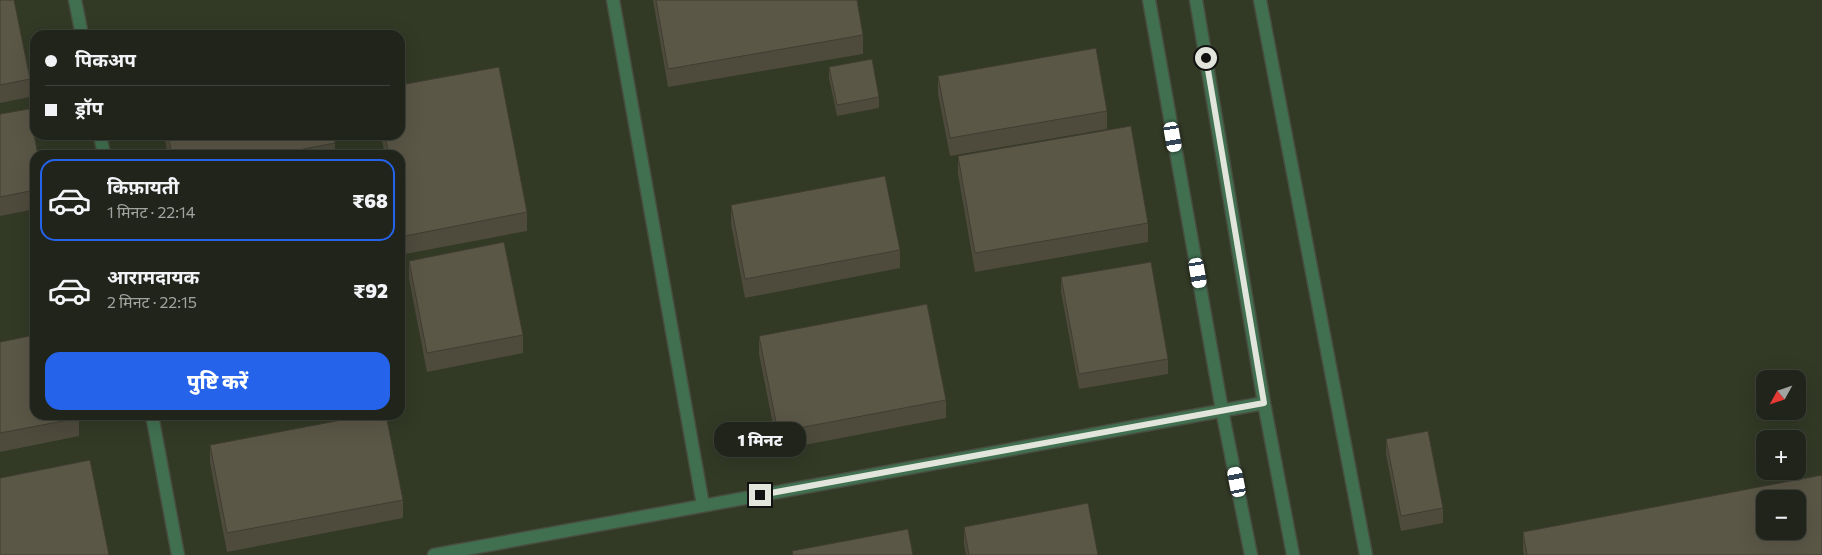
<!DOCTYPE html>
<html lang="hi">
<head>
<meta charset="utf-8">
<style>
  body { margin:0; font-family:Commissioner,"Noto Sans Devanagari",sans-serif; background:#282c23; color:#f1f3f6; height:100vh; display:flex; flex-direction:column; font-size:19px; white-space:nowrap }
  * { box-sizing:border-box; margin:0 }
  p { font-size:16px; color:#a2a4a2 }
  .icon { flex:none; width:28px; height:28px; fill:none; stroke:currentColor; stroke-width:2; stroke-linecap:round; stroke-linejoin:round }
  .map { position:relative; flex:1; overflow:hidden }
  .sheet { position:absolute; left:30px; top:150px; width:375px; height:270px; display:flex; flex-direction:column; background:#20241a; border-radius:15px; box-shadow:0 5px 20px #0002,0 0 0 1px #3d4139 }
  .sheet>* { flex:none }
  .guide { position:absolute; left:30px; top:30px; width:375px; height:110px; border-radius:15px; box-shadow:0 5px 20px #0002,0 0 0 1px #3d4139; display:grid; align-content:center; height:110px; padding:0 15px; background:#20241a }
  .needle { width:32px; rotate:230deg }
  .fabs { position:absolute; left:1756px; top:370px; display:grid; gap:10px }
  .fabs a { display:grid; place-items:center; width:50px; height:50px; border-radius:10px; background:#20241a; box-shadow:0 5px 20px #0002,0 0 0 1px #3d4139; font-size:25px }
  .end { position:absolute; width:22px; height:22px; margin:-11px; border:6px solid #e2e5dc; background:#111; box-shadow:0 0 0 2px #111 }
  .from { border-radius:50% }
  .bubble { position:absolute; height:35px; border-radius:15px; background:#20241a; box-shadow:0 5px 20px #0002,0 0 0 1px #3d4139; font-size:16px; font-weight:800; line-height:35px; text-align:center }
  .car { position:absolute; width:15px; height:30px; margin:-15px -8px; border-radius:6px; box-shadow:0 0 4px 1px #0007; background:linear-gradient(#fff 24%,#345 0 40%,#fff 0 76%,#345 0 86%,#fff 0) }
  .guide b { display:flex; align-items:center; gap:18px; height:48px; font-size:19px }
  .guide b+b { border-top:1px solid #3d4139 }
  .guide i { width:12px; height:12px; background:#f1f3f6 }
  ul { padding:9px 0 0; list-style:none }
  li { display:flex; align-items:center; gap:15px; height:82px; margin:0 10px 8px; padding:0 5px; border:2px solid transparent; border-radius:15px }
  li div { flex:1 }
  li b { display:block; font-size:19px }
  li em { font-style:normal; font-weight:800 }
  li.current { border-color:#2563eb }
  li>.icon { width:45px; height:45px; stroke-width:1.5 }
  .button { display:flex; gap:10px; margin-top:auto; padding:10px 15px }
  .button a { flex:1; height:58px; border-radius:15px; background:#2563eb; color:#fff; font-size:20px; font-weight:800; line-height:58px; text-align:center }
  .map>svg:first-child { display:block }
</style>
</head>
<body>
<div class="map">
<svg width="1822" height="555" viewBox="0 0 1822 555">
  <rect width="100%" height="100%" fill="#2b3022"/>
  <path fill="#323925" fill-rule="evenodd" d="M0,0h1822v555h-1822zM35,35h365v100h-365zM35,155h365v260h-365zM1765,379h33v32h-33zM1765,439h33v32h-33zM1765,499h33v32h-33z"/>
  <g fill="none" stroke-linecap="round" stroke-linejoin="round">
    <defs>
      <path id="minor" d="M75,0l7,35
        M613,0l90,505
        M1149,0l73,410 29,145
        M1196,0l68,403 29,152
        M1260,0l106,555
        M100,135l4,20
        M152,415l26,140
        M434,555l830,-152"/>
    </defs>
    <use href="#minor" stroke="#484d40" stroke-width="15"/>
    <use href="#minor" stroke="#417051" stroke-width="12"/>
  </g>
  <path fill="#4e4b3d" d="M0,0l30,79v18l-30,6z
    M653,0h204l6,35v19l-195,33z
    M829,67l50,30v11l-42,8 -8,-38z
    M938,76l169,35v18l-157,27 -12,-62z
    M0,114l35,41v54l-35,7z
    M164,135h170l1,8v12h-167z
    M381,135h19l127,77v19l-122,23 -5,-23v-76h-15z
    M958,156l190,67v19l-173,30 -17,-98z
    M731,205l169,45v18l-155,30 -14,-74z
    M409,261l114,74v18l-96,19 -18,-93z
    M1061,277l107,82v15l-89,15 -18,-97z
    M759,336l187,64v18l-168,32 -19,-96z
    M0,342l79,76v18l-79,16z
    M1386,439l57,69v15l-42,8 -15,-77z
    M210,445l193,55v18l-176,34 -17,-89z
    M964,527l134,28h-132l-2,-10z
    M1523,532l299,23h-298l-1,-4z"/>
  <path fill="#5b5747" stroke="#403d32" fill-rule="evenodd" d="M0,0h14l16,79 -30,6z
    M656,0h201l6,35 -195,34z
    M1096,48l11,63 -157,27 -12,-62z
    M872,59l7,38 -42,8 -8,-38z
    M499,67l28,145 -122,24 -5,-24v-57h-11l-4,-20h15v-50z
    M29,109l9,46h-3v35l-35,7v-83z
    M1131,126l17,97 -173,30 -17,-97z
    M168,135h166l1,8 -63,12h-100z
    M885,176l15,74 -155,29 -14,-74z
    M504,242l19,93 -96,18 -18,-92z
    M1151,262l17,97 -89,15 -18,-97z
    M927,304l19,96 -168,32 -19,-96z
    M35,335v80h44v3l-79,15v-91z
    M368,415h18l17,85 -176,33 -17,-88z
    M1428,431l15,77 -42,8 -15,-77z
    M90,460l19,95h-109v-77z
    M1822,475v80h-295l-4,-23zM1765,499h33v32h-33z
    M1088,503l10,52h-129l-5,-28z
    M908,529l5,26h-120l-1,-4z"/>
  <g fill="none" stroke-linecap="round" stroke-linejoin="round">
    <path stroke="#e2e5dc" stroke-width="6" d="M760,495l504,-92 -58,-345"/>
  </g>
</svg>
<div class="fabs">
<a><svg class="needle" viewBox="-14 -14 28 28"><path d="M0-13l5 13h-10z" fill="#e53935"/><path d="M0 13l5-13h-10z" fill="#a2a4a2"/></svg></a>
<a>+</a>
<a>−</a>
</div>
<i class="end from" style="left:1206px;top:58px"></i>
<i class="end" style="left:760px;top:495px"></i>
<div class="bubble" style="left:714px;top:422px;width:92px">1 मिनट</div>
<i class="car" style="left:1173px;top:137px;rotate:170deg"></i>
<i class="car" style="left:1198px;top:273px;rotate:170deg"></i>
<i class="car" style="left:1237px;top:482px;rotate:349deg"></i>
<div class="guide">
<b><i class="from"></i>पिकअप</b>
<b><i></i>ड्रॉप</b>
</div>
<section class="sheet">
<ul>
<li class="current"><svg class="icon" aria-label="car" viewBox="0 0 24 24"><path d="M5 17H2v-5l4-1 3-4h7l3 4 3 1v5h-3M9 17h6M6 11h13"/><circle cx="7" cy="17" r="2"/><circle cx="17" cy="17" r="2"/></svg><div><b>किफ़ायती</b><p>1 मिनट · 22:14</p></div><em>₹68</em></li>
<li><svg class="icon" aria-label="car" viewBox="0 0 24 24"><path d="M5 17H2v-5l4-1 3-4h7l3 4 3 1v5h-3M9 17h6M6 11h13"/><circle cx="7" cy="17" r="2"/><circle cx="17" cy="17" r="2"/></svg><div><b>आरामदायक</b><p>2 मिनट · 22:15</p></div><em>₹92</em></li>
</ul>
<div class="button"><a>पुष्टि करें</a></div>
</section>
</div>
</body>
</html>
